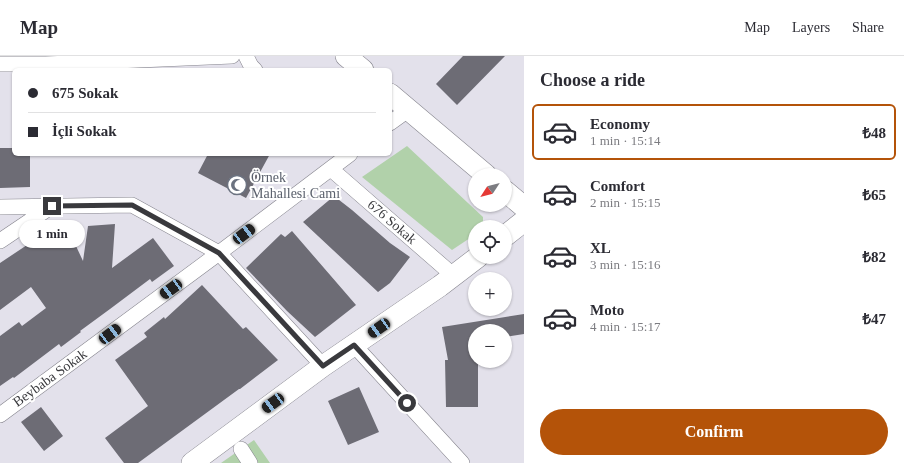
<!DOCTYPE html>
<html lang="en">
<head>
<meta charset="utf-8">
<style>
  body { margin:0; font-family:Georgia,serif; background:#f2f2f3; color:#2b2b33; height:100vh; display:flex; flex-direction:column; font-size:15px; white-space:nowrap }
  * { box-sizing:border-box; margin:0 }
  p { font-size:13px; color:#7c7c81 }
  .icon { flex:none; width:22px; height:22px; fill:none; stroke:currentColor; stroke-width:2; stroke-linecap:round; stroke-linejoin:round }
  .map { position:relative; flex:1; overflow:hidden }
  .panel { display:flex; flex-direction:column; background:#fff; width:380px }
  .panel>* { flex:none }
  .banner { position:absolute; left:12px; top:12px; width:380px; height:88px; border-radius:6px; box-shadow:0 1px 3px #0004; display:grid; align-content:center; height:88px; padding:0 16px; background:#fff }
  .needle { width:26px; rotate:234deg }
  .fabs { position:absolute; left:468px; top:112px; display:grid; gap:8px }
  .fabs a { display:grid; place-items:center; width:44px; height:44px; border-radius:50%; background:#fff; box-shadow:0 1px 3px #0004; font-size:20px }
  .end { position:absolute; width:18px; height:18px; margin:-9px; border:5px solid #39393d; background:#fff; box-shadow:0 0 0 2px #fff }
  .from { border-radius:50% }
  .bubble { position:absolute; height:28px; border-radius:14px; background:#fff; box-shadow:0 1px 3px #0004; font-size:13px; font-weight:700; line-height:28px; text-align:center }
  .car { position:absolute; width:12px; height:24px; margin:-12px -6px; border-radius:5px; box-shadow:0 0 3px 1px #0007; background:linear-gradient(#222 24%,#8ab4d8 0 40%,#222 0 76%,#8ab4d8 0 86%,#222 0) }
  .banner b { display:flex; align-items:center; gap:14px; height:38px; font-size:15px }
  .banner b+b { border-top:1px solid #e1e1e2 }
  .banner i { width:10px; height:10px; background:#2b2b33 }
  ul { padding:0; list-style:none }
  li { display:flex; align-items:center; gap:12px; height:56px; margin:0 8px 6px; padding:0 8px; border:2px solid transparent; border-radius:6px }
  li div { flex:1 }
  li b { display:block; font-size:15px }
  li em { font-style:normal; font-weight:700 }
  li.selected { border-color:#b45309 }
  li>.icon { width:36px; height:36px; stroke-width:1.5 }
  h2 { padding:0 16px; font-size:18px; line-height:48px }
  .action { display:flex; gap:8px; margin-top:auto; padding:8px 16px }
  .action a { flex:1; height:46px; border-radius:24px; background:#b45309; color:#fff; font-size:16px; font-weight:700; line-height:46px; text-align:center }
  header { display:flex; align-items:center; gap:24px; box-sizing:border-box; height:56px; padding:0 20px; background:#fff; border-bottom:1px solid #e1e1e2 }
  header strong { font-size:19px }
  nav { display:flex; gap:22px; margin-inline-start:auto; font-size:14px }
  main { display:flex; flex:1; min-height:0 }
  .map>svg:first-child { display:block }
</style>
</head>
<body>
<header>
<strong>Map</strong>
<nav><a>Map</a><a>Layers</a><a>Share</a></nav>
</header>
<main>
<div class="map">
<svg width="524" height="407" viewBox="0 0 524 407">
  <rect width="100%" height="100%" fill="#e3e1eb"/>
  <path fill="#b1d1aa" d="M407,90l76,71v9l-2,1h-6v6l-5,5 -18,12 -90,-73z
    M254,384l16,23h-49z"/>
  <path fill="#6d6c75" d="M463,0h42l-48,49 -21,-21z
    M0,92h14v6h16v33l-30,1z
    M208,98h62l-24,44 -48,-25z
    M334,140l18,14 38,33 20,14 -20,26 -12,9 -75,-70z
    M115,168l-3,44 41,-30 21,28 -22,16 -2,-3 -40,30 -30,22 1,1 -20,15 -2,-3 -45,34 -1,-1 -13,9v-50l19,-14 3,4 24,-18 -15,-21 -31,23v-47l33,-22 35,-12 15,32 5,-35z
    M292,175l64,74 -41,32 -28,-26 -41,-43 35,-34 4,3z
    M202,229l41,44 3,-2 32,33 -38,29h-1l-101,74h-14l-19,-25 43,-32 -33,-46 32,-23 -3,-4 20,-16 1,2z
    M524,258v20l-19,3v-6h-30v30h3v46h-32l-1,-47h3l-6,-33z
    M359,331l20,45 -31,13 -20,-44z
    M41,351l22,29 -19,15 -23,-29z"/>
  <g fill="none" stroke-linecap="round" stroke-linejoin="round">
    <defs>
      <path id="street" d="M246,0l5,10 4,4
        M0,8h46l186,-8
        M390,67l18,-13
        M331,113l123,107
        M0,151l132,-2 87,48 104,113
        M0,185l52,-35
        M354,289l108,118
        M0,359l219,-162 131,-99
        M241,393l9,14"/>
      <path id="secondary" d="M346,0l17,14
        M390,38l96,81
        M505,135l19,16
        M505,180l19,-15
        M192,407l131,-97 117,-80 38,-29"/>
    </defs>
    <use href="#street" stroke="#86858e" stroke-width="16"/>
    <use href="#secondary" stroke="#86858e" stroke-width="22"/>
    <use href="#street" stroke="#fff" stroke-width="15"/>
    <use href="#secondary" stroke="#fff" stroke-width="21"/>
  </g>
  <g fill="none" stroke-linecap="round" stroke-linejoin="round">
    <path stroke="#39393d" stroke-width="5" d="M52,150l80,-1 87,48 104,113 31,-21 53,58"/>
  </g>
  <defs>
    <symbol id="mosque-ring" viewBox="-11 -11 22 22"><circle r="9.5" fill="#fff" stroke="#6b7280" stroke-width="1.5"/><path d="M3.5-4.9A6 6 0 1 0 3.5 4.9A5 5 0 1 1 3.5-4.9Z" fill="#6b7280"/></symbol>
  </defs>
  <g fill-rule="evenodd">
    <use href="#mosque-ring" x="226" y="118" width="22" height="22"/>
  </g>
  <g text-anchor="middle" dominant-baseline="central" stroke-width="4" stroke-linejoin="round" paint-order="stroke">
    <g font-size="14" fill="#5b616d" stroke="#fff" text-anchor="start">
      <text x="251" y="121">Örnek<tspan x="251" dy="16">Mahallesi Cami</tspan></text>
    </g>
    <g font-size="14" fill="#39393d" stroke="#fff">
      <text transform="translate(392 166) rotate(41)">676 Sokak</text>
      <text transform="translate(50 322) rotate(-36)">Beybaba Sokak</text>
    </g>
  </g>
</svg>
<div class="fabs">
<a><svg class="needle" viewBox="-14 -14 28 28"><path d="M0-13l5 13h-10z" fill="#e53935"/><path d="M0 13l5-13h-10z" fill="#7c7c81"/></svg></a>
<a><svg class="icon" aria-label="locate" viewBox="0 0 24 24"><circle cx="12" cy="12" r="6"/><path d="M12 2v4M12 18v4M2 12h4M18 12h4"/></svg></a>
<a>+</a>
<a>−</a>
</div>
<i class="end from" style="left:407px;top:347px"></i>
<i class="end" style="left:52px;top:150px"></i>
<div class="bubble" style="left:19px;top:164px;width:66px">1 min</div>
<i class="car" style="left:244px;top:178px;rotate:53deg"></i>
<i class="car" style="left:171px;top:233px;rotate:234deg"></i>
<i class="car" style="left:379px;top:272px;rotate:235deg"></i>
<i class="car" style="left:110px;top:278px;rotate:53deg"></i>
<i class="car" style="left:273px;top:347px;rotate:234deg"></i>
<div class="banner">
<b><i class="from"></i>675 Sokak</b>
<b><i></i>İçli Sokak</b>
</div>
</div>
<section class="panel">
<h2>Choose a ride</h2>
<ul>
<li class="selected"><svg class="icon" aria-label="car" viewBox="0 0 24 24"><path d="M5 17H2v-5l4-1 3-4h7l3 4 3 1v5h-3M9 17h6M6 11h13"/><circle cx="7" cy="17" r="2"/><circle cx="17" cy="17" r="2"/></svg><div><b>Economy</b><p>1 min · 15:14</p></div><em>₺48</em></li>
<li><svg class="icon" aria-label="car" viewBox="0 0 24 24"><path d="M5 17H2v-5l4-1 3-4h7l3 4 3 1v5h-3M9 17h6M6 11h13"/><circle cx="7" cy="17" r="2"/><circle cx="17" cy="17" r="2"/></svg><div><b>Comfort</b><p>2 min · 15:15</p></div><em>₺65</em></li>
<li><svg class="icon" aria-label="car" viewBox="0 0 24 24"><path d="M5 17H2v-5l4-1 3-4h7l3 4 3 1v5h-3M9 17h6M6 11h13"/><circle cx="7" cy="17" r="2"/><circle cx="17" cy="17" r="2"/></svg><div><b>XL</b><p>3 min · 15:16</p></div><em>₺82</em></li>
<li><svg class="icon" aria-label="car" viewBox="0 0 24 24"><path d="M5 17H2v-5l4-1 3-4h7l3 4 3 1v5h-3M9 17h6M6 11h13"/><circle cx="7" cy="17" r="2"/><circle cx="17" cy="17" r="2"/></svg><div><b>Moto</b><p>4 min · 15:17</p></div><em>₺47</em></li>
</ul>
<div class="action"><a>Confirm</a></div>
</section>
</main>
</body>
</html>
